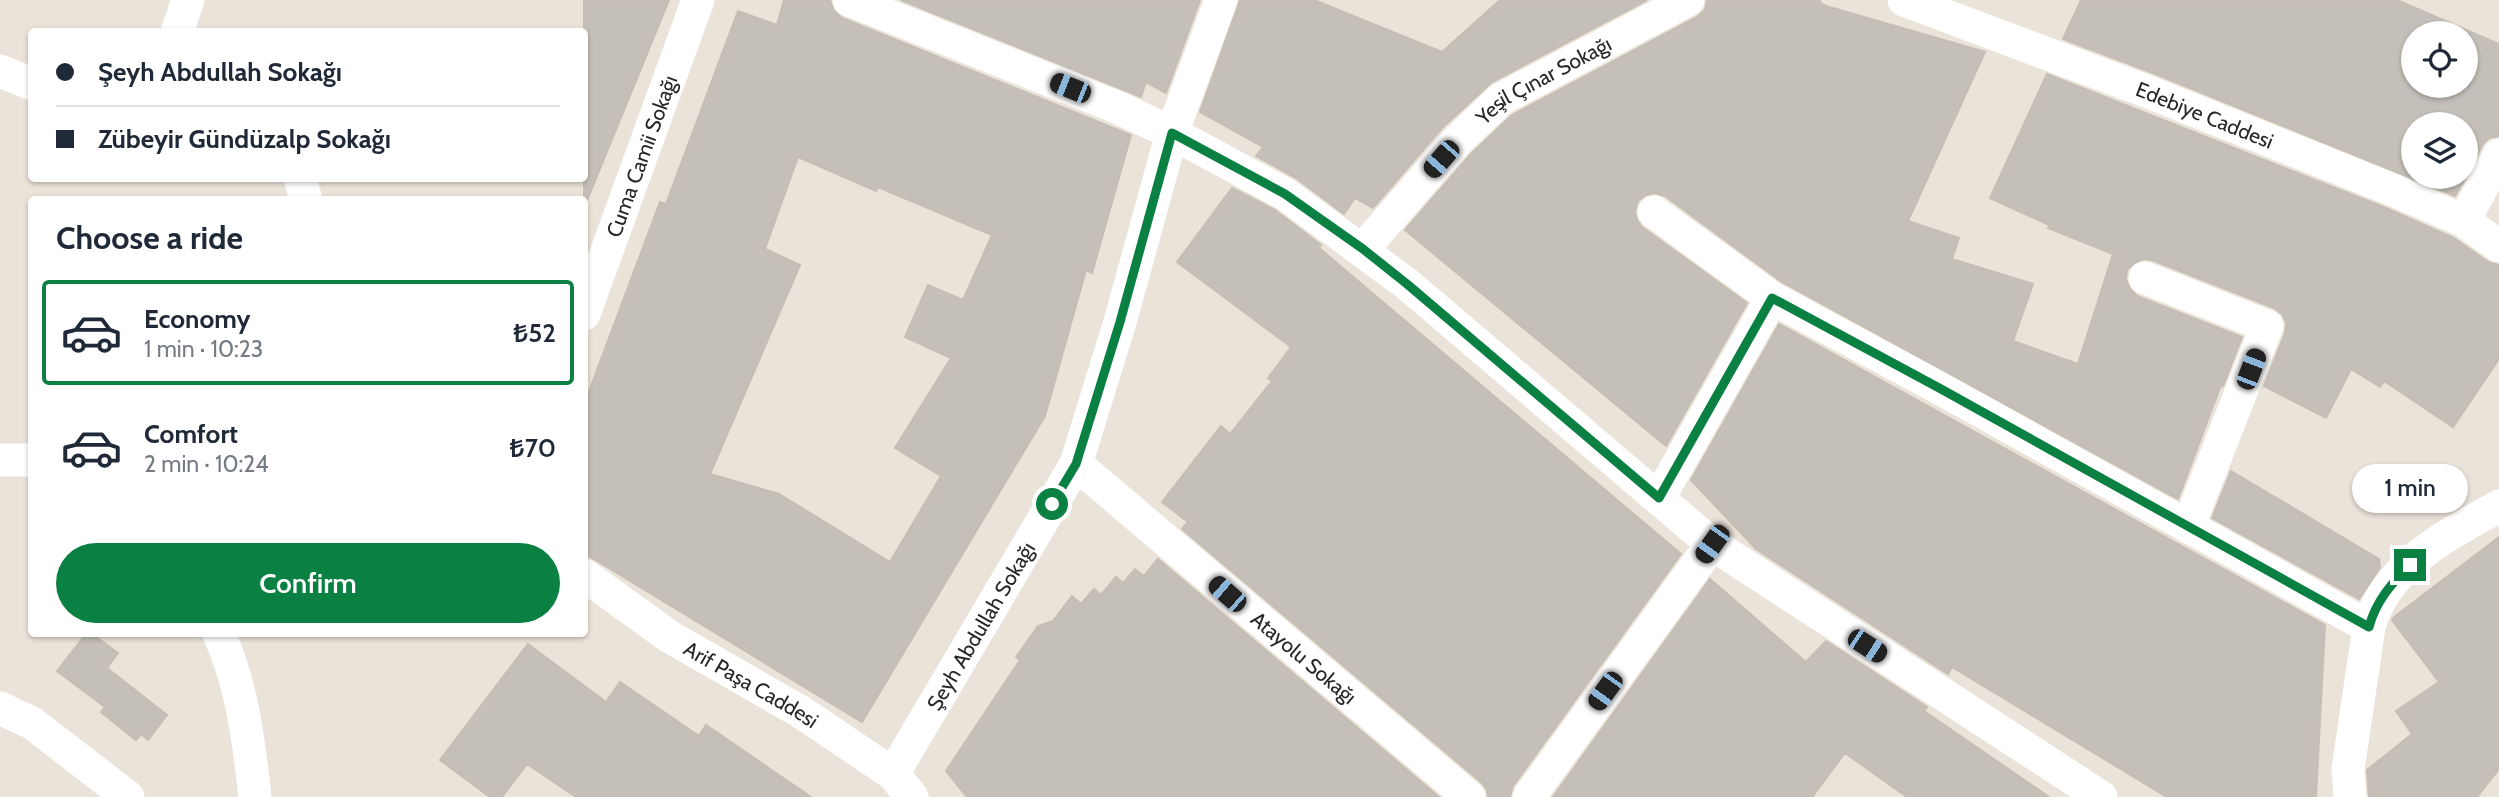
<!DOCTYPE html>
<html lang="en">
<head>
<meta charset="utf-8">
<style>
  body { margin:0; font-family:Cabin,sans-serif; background:#f6f6f7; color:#1f2937; height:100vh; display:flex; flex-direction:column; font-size:26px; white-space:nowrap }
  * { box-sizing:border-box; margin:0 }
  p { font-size:23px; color:#747a83 }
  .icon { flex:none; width:38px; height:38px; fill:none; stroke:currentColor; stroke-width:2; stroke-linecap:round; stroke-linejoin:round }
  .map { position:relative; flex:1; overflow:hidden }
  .panel { position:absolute; left:28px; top:196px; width:560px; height:441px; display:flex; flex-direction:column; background:#fff; border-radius:7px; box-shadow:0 2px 5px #0004 }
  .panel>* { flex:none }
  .top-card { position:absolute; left:28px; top:28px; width:560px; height:154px; border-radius:7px; box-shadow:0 2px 5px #0004; display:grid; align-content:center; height:154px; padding:0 28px; background:#fff }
  .controls { position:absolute; left:2401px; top:21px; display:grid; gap:14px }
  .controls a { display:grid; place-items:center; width:77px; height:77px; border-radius:50%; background:#fff; box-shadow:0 2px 5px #0004; font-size:35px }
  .end { position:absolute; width:32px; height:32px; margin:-16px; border:9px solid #0b8043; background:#fff; box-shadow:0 0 0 4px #fff }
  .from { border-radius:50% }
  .bubble { position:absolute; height:49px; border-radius:24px; background:#fff; box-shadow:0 2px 5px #0004; font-size:23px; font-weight:600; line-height:49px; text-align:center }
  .car { position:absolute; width:21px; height:42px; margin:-21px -10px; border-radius:9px; box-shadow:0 0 5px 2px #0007; background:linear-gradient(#222 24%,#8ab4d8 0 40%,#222 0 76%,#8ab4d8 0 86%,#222 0) }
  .top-card b { display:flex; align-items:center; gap:24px; height:66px; font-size:26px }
  .top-card b+b { border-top:2px solid #e0e1e3 }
  .top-card i { width:18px; height:18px; background:#1f2937 }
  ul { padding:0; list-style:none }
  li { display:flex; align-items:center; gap:21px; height:105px; margin:0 14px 10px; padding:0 14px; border:4px solid transparent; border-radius:7px }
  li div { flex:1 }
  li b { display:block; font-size:26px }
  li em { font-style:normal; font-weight:600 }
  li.active { border-color:#0b8043 }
  li>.icon { width:63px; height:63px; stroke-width:1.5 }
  h2 { padding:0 28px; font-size:32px; line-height:84px }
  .primary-button { display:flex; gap:14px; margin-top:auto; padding:14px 28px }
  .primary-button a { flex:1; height:80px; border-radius:42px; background:#0b8043; color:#fff; font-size:28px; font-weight:600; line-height:80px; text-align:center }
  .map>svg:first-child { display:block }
</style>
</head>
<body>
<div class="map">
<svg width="2499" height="797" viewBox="0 0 2499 797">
  <rect width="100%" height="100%" fill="#eae3d9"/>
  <path fill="#c5bfb9" stroke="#c5beb3" stroke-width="2" fill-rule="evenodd" d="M584,0h85l-83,203h-2z
    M784,0h46l4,11 8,7 289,117 -39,138 -6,-3 -41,146 -183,306 -278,-169v-148l76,-203 6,2 72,-193 39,14zM798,157l78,34 2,-4 114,48 -29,65 -35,-15 -23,52 46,21 -56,90 46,28 -51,86 -111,-68 -69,-20 90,-209 -35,-16z
    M901,0h299l-34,93 -20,-11 -5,15z
    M1240,0h74l128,52 58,-52h147l-155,82 -50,46 -69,80 -18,-10 -11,16 -48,-36 -40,-22 7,-9 -63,-35z
    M1707,0h113v3l6,3 159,46 -77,169 51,17 -7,21 81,25 -20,57 65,23 35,-110 -65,-26 1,-3 -59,-27 57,-124 339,134 68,30 34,24 11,3v94l-46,68 -69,-46 -4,6 -29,-18 -25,49 -62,-32 21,-53 1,-11 -4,-8 -8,-6 -122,-48 -9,-1 -9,4 -7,7 -1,10 4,9 7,7 105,41 -19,49 -2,-1 -43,114 -396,-217 -117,-86 -10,-3 -9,2 -8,6 -3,10 2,9 5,7 105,76 -81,143 -261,-216 66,-76 41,-39 185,-98 8,-7z
    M2081,0h316l102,44v92l-10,2 -7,7 -16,32v-53h-53v53h53l-11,19 -302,-123 -90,-34zM2413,33h53v53h-53z
    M1232,188l43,22 46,35 -2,3 362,306 -168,232 -3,11h-22l-1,-7 -6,-8 -299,-253 6,-7 -26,-20 59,-76 9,8 42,-53 -4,-3 23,-31 -114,-85z
    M1779,324l546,301 -9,172h-149l-215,-130 -4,7 -192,-125 -65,-69z
    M2231,471l148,88 1,9 -21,31 -147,-81z
    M2499,537v232l-22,28h-108l-2,-27 45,-36 -16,-23 43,-29 -47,-62 1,-2z
    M1158,559l281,238h-472l-21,-26 74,-111 -4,-3 22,-31 15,-5 19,-25 9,8 13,-15 7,6 15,-18 7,6 12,-14 9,7z
    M1710,579l96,83 20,-21 101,66 -3,4 125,86h-142l-62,-44 -33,44h-259z
    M86,634h6l26,19 -11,15 60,47 -19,25 -7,-6 -5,6 -35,-28 4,-5 -48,-36z
    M528,644l78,58 14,-20 79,54 7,-11 105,72h-235l-49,-33 -25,33h-12l-50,-37z"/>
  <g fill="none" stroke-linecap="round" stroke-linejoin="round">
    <g stroke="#fff" stroke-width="33">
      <path d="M849,0l270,108 53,25 113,61 122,90 305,260 389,253"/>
      <path id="s1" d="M1904,0l242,91 247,99 71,31 35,25"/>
      <path d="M177,32l11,-32"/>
      <path d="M0,71l32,13"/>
      <path d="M300,178l6,22"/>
      <path d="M1654,212l118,86 169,91 428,238"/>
      <path d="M2464,221l35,-66"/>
      <path id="s2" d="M1363,249l94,-108 44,-42 187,-99"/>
      <path d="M2145,278l122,48 -79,201"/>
      <path id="s3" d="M584,314l114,-314"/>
      <path d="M0,460h32"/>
      <path id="s4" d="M1076,464l393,333"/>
      <path d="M1659,498l113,-200"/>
      <path id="s5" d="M584,575l86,62 131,75 92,62 19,23"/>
      <path d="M219,634c23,50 30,108 36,163"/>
      <path d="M0,708l32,15 96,74"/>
      <path id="s6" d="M893,774l183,-310 44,-142 52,-189 49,-133"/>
      <path d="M1529,797l183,-253"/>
      <path d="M2350,797l-2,-28 21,-142c18,-63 77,-91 130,-121"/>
    </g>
  </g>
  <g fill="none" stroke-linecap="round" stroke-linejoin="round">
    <path stroke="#0b8043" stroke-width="9" d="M1052,504l24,-40 44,-142 52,-189 113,61 78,55 44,35 252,214 113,-200 169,91 428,238c7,-26 22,-43 41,-62"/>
  </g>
  <g text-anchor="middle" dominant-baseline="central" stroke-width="6" stroke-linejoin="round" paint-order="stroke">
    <g font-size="21" fill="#272727" stroke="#fff">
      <text stroke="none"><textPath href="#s2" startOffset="250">Yeşil Çınar Sokağı</textPath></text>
      <text stroke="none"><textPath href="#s1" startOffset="322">Edebiye Caddesi</textPath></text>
      <text stroke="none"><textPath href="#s3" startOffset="168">Cuma Camii Sokağı</textPath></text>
      <text stroke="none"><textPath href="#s6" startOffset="172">Şeyh Abdullah Sokağı</textPath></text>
      <text stroke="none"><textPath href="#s4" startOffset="299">Atayolu Sokağı</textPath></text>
      <text stroke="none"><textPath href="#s5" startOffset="200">Arif Paşa Caddesi</textPath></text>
    </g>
  </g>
</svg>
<div class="controls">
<a><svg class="icon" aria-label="locate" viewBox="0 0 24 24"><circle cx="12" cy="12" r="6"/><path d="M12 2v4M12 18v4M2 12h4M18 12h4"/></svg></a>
<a><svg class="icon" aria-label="layers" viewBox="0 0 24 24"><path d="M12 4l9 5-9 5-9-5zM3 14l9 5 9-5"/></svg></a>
</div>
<i class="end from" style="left:1052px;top:504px"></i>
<i class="end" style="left:2410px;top:565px"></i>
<div class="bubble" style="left:2352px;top:464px;width:116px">1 min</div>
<i class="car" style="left:1070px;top:88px;rotate:292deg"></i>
<i class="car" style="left:1441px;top:159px;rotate:221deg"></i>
<i class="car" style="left:2251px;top:369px;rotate:21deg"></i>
<i class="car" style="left:1712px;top:544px;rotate:216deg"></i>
<i class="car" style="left:1227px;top:594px;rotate:311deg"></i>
<i class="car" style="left:1867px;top:646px;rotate:123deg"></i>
<i class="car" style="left:1605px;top:691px;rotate:216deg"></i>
<div class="top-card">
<b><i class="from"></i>Şeyh Abdullah Sokağı</b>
<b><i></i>Zübeyir Gündüzalp Sokağı</b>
</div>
<section class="panel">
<h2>Choose a ride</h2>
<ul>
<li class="active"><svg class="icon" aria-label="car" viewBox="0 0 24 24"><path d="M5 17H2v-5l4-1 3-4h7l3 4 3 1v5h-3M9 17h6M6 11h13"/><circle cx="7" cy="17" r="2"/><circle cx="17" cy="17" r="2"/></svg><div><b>Economy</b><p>1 min · 10:23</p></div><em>₺52</em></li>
<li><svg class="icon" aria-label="car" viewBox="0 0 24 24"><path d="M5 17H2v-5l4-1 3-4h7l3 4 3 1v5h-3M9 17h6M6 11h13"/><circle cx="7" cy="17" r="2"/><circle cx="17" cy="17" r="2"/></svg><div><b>Comfort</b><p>2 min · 10:24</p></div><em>₺70</em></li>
</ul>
<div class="primary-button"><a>Confirm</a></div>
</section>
</div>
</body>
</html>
